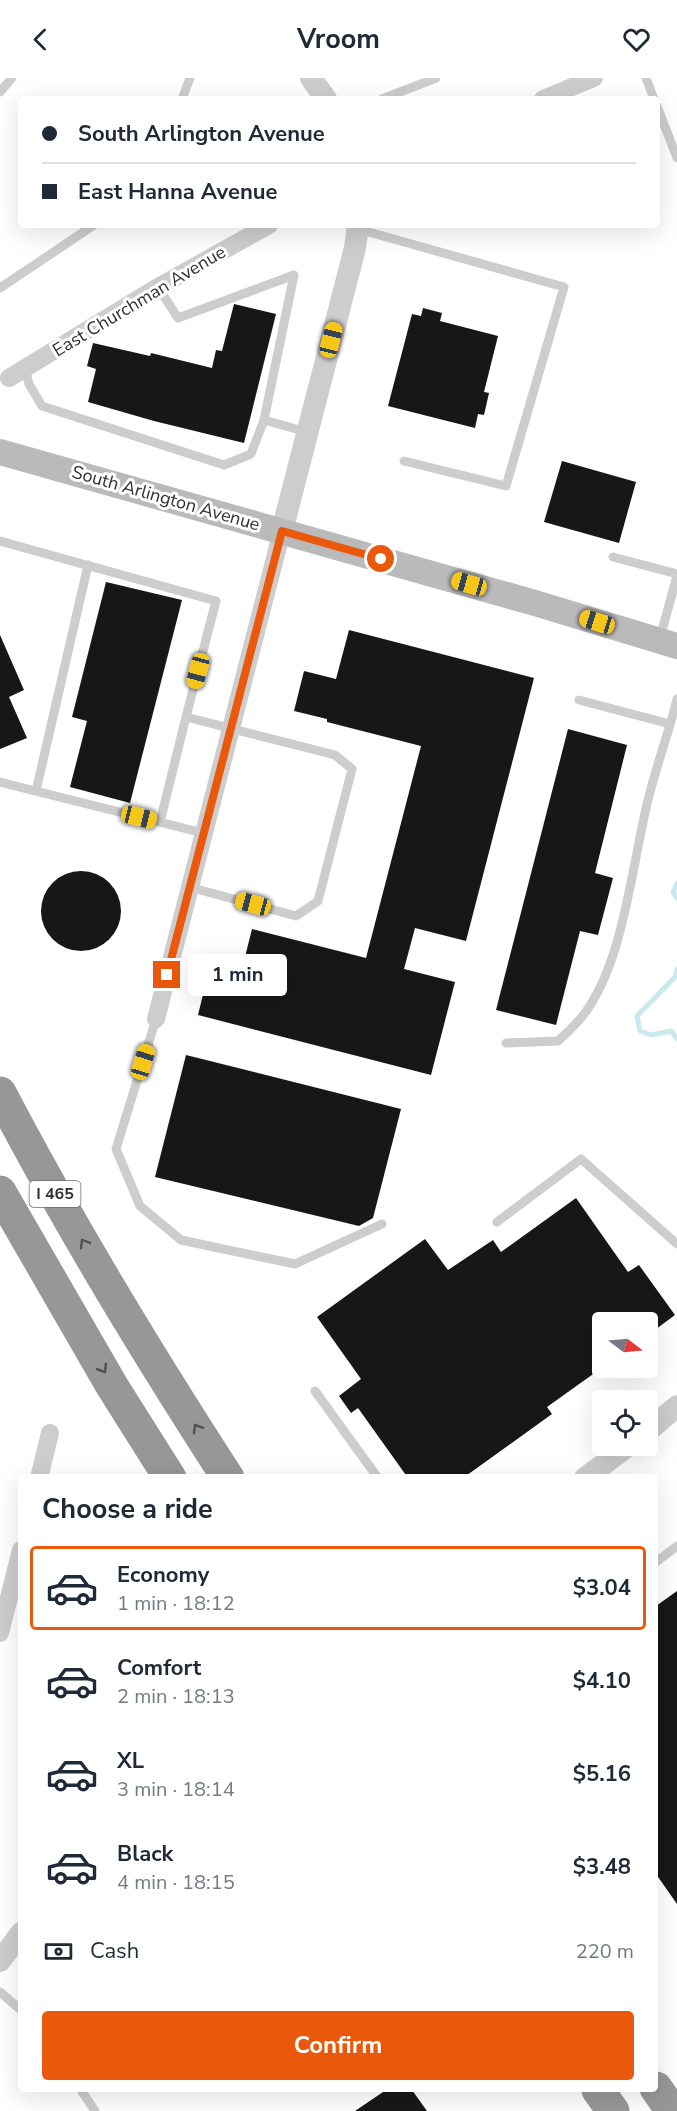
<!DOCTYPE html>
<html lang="en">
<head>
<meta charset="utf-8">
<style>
  body { margin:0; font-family:"Nunito Sans",sans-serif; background:#f6f6f7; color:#1f2937; height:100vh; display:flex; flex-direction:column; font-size:22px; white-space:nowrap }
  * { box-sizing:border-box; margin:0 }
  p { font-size:20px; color:#747a83 }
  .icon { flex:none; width:33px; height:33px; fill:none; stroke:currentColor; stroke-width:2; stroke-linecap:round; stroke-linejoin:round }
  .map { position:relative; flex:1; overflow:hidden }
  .drawer { position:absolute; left:18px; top:1396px; width:640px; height:618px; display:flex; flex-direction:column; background:#fff; border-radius:6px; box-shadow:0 6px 24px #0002 }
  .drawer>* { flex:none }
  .hud { position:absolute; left:18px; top:18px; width:642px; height:132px; border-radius:6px; box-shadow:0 6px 24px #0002; display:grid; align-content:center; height:132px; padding:0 24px; background:#fff }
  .needle { width:39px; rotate:106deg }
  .fabs { position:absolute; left:592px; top:1234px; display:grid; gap:12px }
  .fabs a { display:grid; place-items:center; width:66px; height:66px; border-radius:6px; background:#fff; box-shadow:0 6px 24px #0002; font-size:30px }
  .end { position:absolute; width:27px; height:27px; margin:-14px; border:8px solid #ea580c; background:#fff; box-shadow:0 0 0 3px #fff }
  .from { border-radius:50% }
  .bubble { position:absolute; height:42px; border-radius:6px; background:#fff; box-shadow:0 6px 24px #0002; font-size:20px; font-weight:700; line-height:42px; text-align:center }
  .car { position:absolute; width:18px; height:36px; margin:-18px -9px; border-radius:8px; box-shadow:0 0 4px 2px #0007; background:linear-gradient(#f5c518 24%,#345 0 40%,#f5c518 0 76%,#345 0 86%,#f5c518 0) }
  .hud b { display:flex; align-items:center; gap:21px; height:57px; font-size:22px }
  .hud b+b { border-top:2px solid #e0e1e3 }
  .hud i { width:15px; height:15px; background:#1f2937 }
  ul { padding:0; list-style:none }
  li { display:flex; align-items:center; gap:18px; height:84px; margin:0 12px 9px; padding:0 12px; border:3px solid transparent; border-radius:6px }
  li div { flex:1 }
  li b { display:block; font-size:22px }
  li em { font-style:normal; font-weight:700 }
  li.selected { border-color:#ea580c }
  li>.icon { width:54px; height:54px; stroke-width:1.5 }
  h2 { padding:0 24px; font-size:27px; line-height:72px }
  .pay { display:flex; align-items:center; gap:15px; height:66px; padding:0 24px; font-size:22px }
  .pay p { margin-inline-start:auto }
  .primary-button { display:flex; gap:12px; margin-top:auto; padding:12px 24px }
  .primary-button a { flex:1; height:69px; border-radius:6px; background:#ea580c; color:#fff; font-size:24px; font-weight:700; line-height:69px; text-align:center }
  header { display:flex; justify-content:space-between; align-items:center; height:78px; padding:0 24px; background:#fff; font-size:27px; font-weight:700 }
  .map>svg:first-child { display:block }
</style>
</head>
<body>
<header><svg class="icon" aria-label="back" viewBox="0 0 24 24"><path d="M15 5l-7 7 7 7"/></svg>Vroom<svg class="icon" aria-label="heart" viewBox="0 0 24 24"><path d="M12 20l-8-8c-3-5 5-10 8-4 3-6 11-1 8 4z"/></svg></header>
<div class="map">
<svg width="677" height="2033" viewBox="0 0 677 2033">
  <rect width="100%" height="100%" fill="#fff"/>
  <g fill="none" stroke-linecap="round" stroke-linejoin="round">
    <path stroke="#c9e9ee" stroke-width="5" d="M677,805l-4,9 4,6
      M677,891l-2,8 -38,39 3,15 11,4 20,-4 6,8"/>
  </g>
  <path fill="#171717" d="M234,226l42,10 -32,129 -90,-22 -66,-19 8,-33 -9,-3 6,-23 57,13 1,-3 61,15 4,-18 6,1z
    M423,230l19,5 -2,8 58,15 -14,56 5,1 -5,22 -6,-1 -3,14 -87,-22 24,-92 9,2z
    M562,383l74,21 -17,61 -75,-21z
    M106,504l76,18 -52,203 -60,-16 17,-66 -15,-4z
    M349,552l185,48 -68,263 -51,-13 -11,41 51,13 -24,93 -233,-60 10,-41 31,7 13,-52 114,29 55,-212 -94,-24v-3l-33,-8 10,-40 32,8z
    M0,557l24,55 -15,7 18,41 -27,11z
    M568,651l59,16 -32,128 18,5 -15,57 -18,-4 -24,94 -60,-15z
    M41 833a40 40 0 1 1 80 0a40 40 0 1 1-80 0Z
    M186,977l215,54 -28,109 -14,8 -204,-49z
    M576,1120l52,74 11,-7 36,50 -27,20v-12h-45v44l-56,40 5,7 -89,64h-55l-50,-70 -7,5 -12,-17 22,-17 -44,-62 108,-78 23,31 45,-30 8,12z
    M677,1513v313l-21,-30v-268z
    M386,2012h26l15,21h-72z"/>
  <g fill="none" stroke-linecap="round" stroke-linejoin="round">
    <path stroke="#cdcdcd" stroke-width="9" d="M646,0l8,21
      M0,14l12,-14
      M182,21l8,-21
      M382,21l54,-21
      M657,28l20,52
      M358,151l206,58 -58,199 -102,-25
      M158,209l20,31 116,-43 -30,145 43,12
      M0,210l94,-63
      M25,291l4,15 13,22 182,59 27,-11 13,-34
      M0,463l216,60 -30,116 149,38 17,14 -34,132 -22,15 -107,-29
      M613,479l64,17
      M660,560l17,-62
      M579,622l91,24
      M0,704l203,51
      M36,713l52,-226
      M160,744l26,-105
      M156,941l-40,130 24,57 41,34 114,24 87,-40
      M506,965l52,-2c8,-7 16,-15 23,-23 43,-52 51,-156 68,-222 8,-32 20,-64 28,-97
      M497,1144l84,-63 96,85
      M315,1313l63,87
      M656,1484l21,-16
      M0,1914l21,18
      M81,2012l14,21"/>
    <path stroke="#cdcdcd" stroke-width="18" d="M543,21l51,-21
      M9,300l149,-91 111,-62
      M156,941l126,-488
      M39,1400l11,-45
      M0,1555l21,-83"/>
    <path stroke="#cdcdcd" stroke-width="22" d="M311,0l15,21
      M282,453l73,-283 3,-23
      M648,1353l29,-25
      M585,1400l43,-32
      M0,1883l21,-28"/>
    <path stroke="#bababa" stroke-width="26" d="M0,374l535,151 142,43"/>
    <path stroke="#979797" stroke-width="33" d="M0,1015c69,132 147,260 228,385
      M0,1114l112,194 58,92
      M656,2010l16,23
      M598,2012l15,21"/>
  </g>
  <defs><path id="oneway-chevron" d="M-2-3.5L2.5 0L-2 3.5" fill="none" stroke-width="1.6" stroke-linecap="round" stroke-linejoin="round" transform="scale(1.5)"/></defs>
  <g stroke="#4f4f4f">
    <use href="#oneway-chevron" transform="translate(84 1165) rotate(-120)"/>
    <use href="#oneway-chevron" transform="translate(103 1291) rotate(59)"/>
    <use href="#oneway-chevron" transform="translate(197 1350) rotate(-121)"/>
  </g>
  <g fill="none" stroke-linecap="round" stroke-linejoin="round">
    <path stroke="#ea580c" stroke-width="8" d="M167,897l115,-444 99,28"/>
  </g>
  <g text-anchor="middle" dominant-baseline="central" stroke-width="6" stroke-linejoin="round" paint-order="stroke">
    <rect fill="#fff" stroke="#6e6e6e" stroke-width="1.5" x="29.5" y="1103" width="51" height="26" rx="4.5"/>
    <g font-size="16" font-weight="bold" fill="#303030">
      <text x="55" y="1116">I 465</text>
    </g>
    <g font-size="18" fill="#303030" stroke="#fff">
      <text transform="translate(139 223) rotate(-31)">East Churchman Avenue</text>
      <text transform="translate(166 420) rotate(16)">South Arlington Avenue</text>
    </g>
  </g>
</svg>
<div class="fabs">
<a><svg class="needle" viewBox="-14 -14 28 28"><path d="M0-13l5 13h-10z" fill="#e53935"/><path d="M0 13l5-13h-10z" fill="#747a83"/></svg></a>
<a><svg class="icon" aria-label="locate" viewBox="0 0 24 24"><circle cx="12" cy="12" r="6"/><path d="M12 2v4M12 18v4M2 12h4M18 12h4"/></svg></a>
</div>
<i class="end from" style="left:381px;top:481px"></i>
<i class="end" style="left:167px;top:897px"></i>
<div class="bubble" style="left:188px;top:876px;width:99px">1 min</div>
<i class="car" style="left:331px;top:262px;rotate:14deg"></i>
<i class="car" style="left:469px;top:506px;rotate:286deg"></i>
<i class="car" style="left:597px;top:544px;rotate:287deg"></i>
<i class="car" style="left:198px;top:593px;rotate:195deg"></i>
<i class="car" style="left:139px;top:739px;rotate:104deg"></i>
<i class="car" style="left:253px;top:826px;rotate:285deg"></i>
<i class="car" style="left:143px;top:984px;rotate:17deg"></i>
<div class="hud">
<b><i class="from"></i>South Arlington Avenue</b>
<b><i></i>East Hanna Avenue</b>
</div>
<section class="drawer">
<h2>Choose a ride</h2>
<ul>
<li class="selected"><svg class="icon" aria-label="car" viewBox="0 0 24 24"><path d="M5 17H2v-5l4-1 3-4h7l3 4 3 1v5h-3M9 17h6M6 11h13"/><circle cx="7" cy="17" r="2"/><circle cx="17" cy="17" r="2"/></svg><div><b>Economy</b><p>1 min · 18:12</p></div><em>$3.04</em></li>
<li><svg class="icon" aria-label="car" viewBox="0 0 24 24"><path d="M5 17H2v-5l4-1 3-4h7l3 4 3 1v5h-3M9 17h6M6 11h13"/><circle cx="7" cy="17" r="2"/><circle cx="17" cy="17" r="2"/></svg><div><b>Comfort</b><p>2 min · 18:13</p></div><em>$4.10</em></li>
<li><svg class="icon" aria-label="car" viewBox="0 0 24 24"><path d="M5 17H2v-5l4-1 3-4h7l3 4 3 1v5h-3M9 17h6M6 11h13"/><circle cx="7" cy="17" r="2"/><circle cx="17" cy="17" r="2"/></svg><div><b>XL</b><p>3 min · 18:14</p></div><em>$5.16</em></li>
<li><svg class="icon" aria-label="car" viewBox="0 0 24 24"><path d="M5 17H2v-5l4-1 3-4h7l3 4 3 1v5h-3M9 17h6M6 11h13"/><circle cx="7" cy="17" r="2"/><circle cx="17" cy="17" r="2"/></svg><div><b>Black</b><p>4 min · 18:15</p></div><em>$3.48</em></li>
</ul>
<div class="pay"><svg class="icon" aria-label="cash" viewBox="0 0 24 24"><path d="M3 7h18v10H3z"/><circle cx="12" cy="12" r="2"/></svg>Cash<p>220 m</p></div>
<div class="primary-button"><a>Confirm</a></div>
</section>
</div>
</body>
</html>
